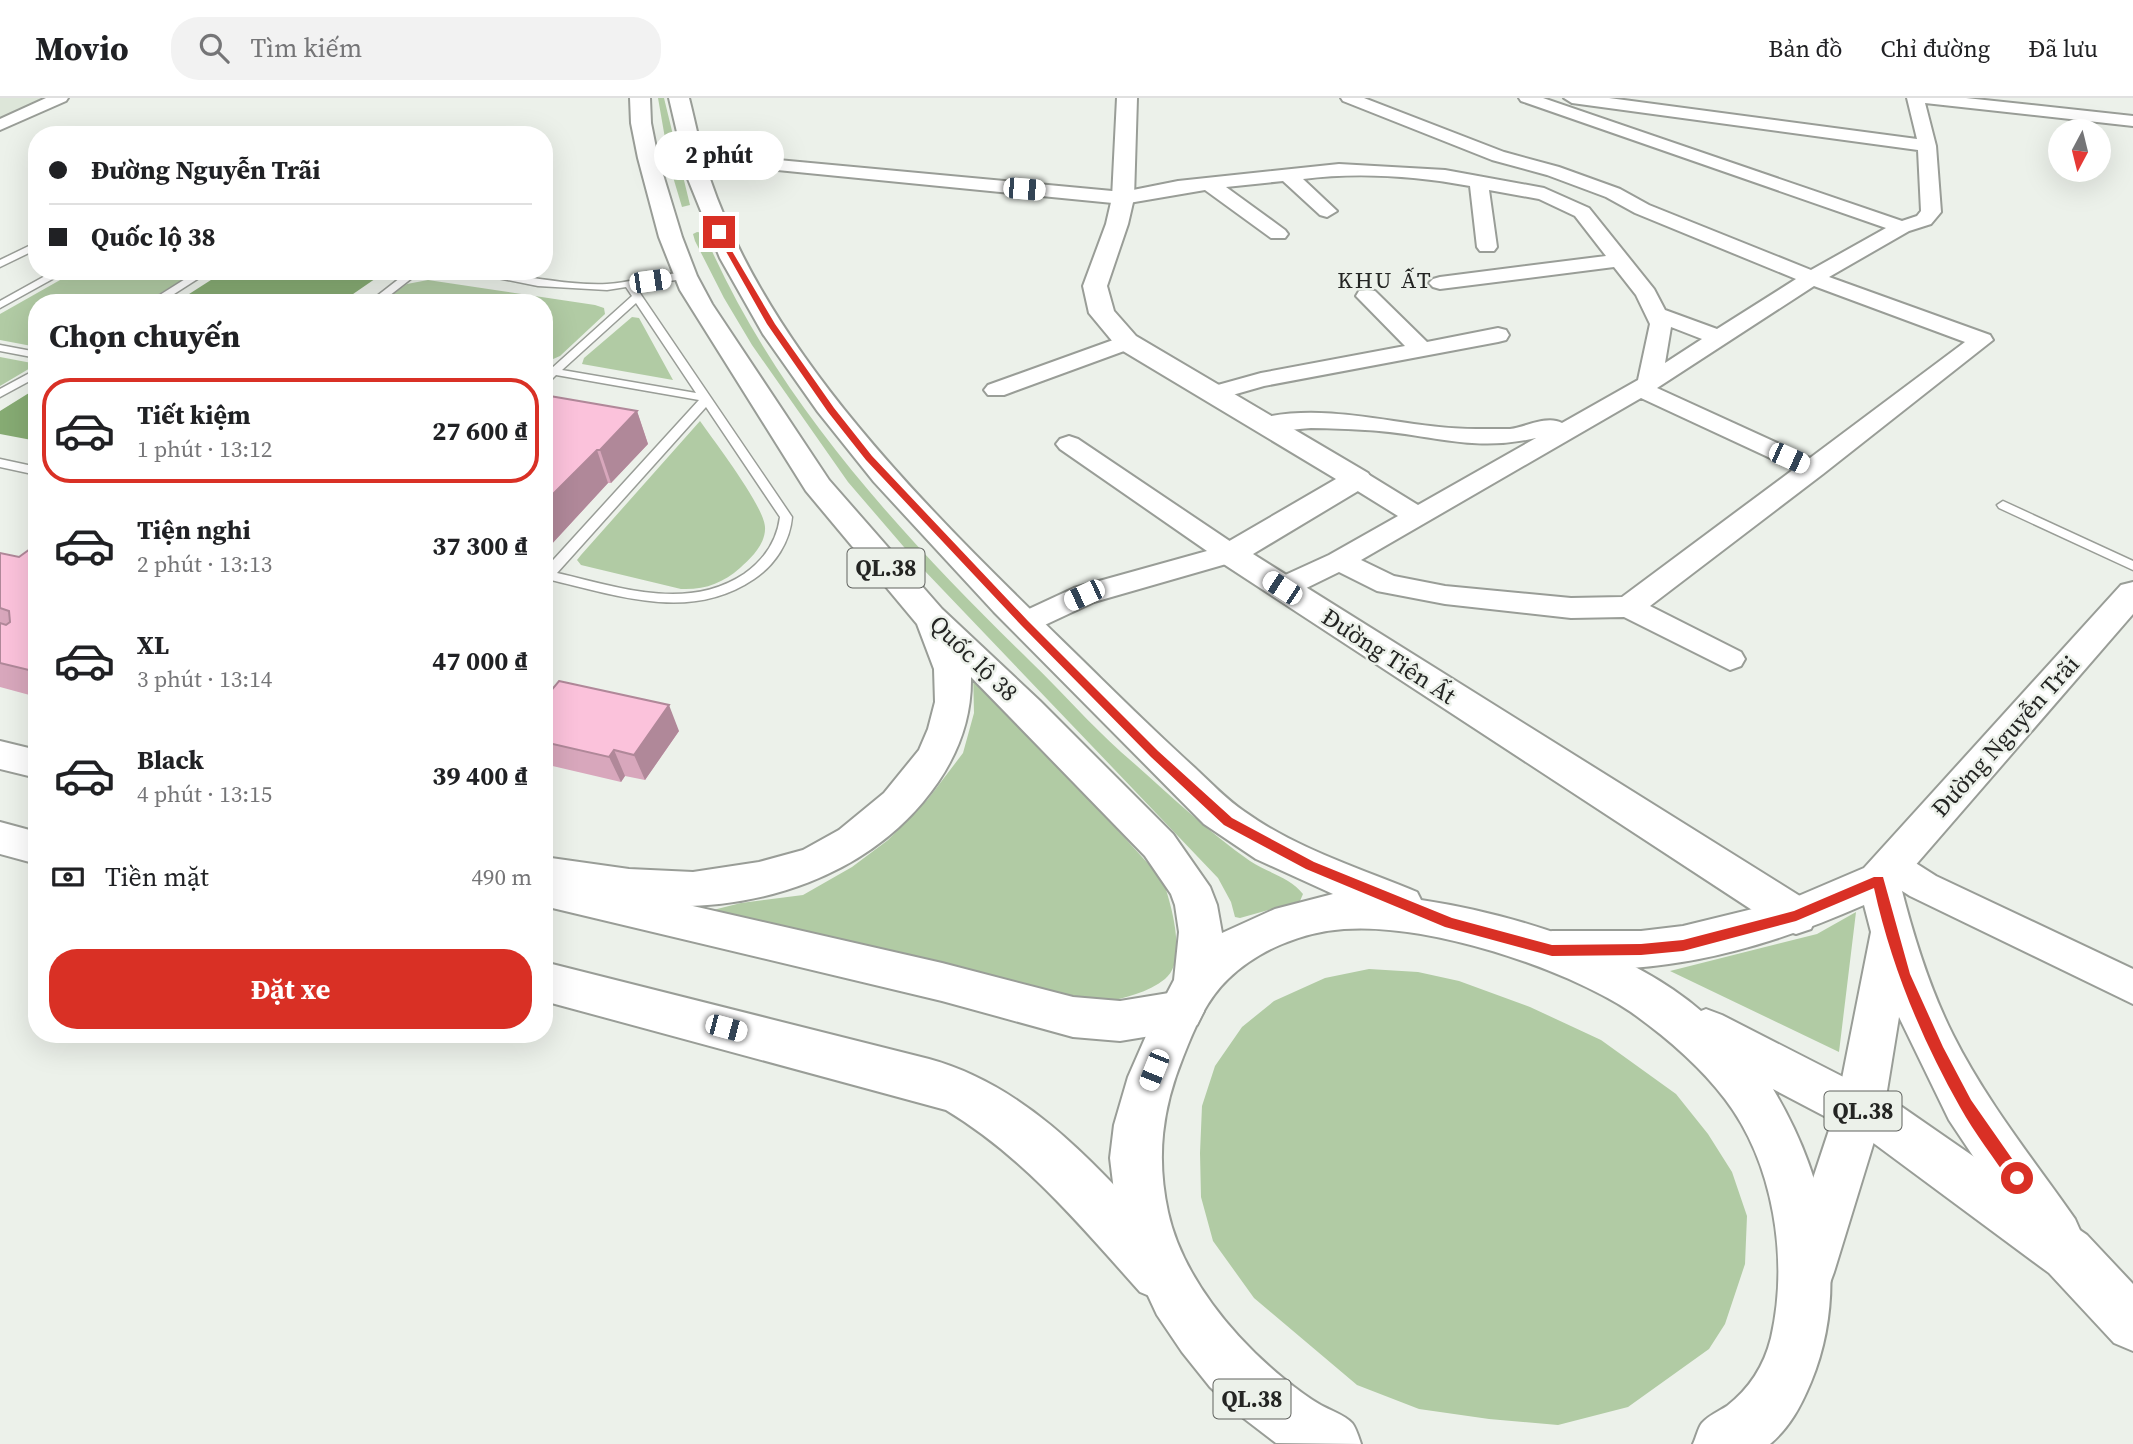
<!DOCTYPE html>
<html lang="vi">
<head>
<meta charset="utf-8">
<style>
  body { margin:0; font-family:"Source Serif 4",serif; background:#f2f2f2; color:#202124; height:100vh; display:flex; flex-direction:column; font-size:26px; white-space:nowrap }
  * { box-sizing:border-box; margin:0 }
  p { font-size:23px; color:#757577 }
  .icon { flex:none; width:38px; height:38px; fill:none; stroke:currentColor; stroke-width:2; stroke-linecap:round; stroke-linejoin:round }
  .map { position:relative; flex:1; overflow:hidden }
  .side { position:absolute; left:28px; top:196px; width:525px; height:749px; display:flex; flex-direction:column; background:#fff; border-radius:28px; box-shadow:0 7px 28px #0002 }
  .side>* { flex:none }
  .hud { position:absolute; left:28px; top:28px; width:525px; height:154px; border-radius:28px; box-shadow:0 7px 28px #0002; display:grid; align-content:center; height:154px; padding:0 21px; background:#fff }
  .needle { width:46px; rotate:187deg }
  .tools { position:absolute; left:2048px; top:21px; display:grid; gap:14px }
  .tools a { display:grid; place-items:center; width:63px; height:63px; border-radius:50%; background:#fff; box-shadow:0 7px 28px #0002; font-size:35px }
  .end { position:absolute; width:32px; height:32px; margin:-16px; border:9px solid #d93025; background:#fff; box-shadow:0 0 0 4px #fff }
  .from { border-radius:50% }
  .bubble { position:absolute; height:49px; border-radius:24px; background:#fff; box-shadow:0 7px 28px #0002; font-size:23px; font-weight:700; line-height:49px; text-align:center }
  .car { position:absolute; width:21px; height:42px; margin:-21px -10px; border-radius:9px; box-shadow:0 0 5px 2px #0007; background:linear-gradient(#fff 24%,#345 0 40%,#fff 0 76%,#345 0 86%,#fff 0) }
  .hud b { display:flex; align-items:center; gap:24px; height:66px; font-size:26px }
  .hud b+b { border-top:2px solid #e0e0e0 }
  .hud i { width:18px; height:18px; background:#202124 }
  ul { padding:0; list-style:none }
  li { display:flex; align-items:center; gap:21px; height:105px; margin:0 14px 10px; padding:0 7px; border:4px solid transparent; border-radius:28px }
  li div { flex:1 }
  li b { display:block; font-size:26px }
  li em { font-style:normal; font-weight:700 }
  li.selected { border-color:#d93025 }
  li>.icon { width:63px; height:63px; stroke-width:1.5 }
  h2 { padding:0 21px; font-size:32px; line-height:84px }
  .pay { display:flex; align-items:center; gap:18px; height:77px; padding:0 21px; font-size:26px }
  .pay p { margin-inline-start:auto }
  .button { display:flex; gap:14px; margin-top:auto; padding:14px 21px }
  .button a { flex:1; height:80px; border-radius:28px; background:#d93025; color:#fff; font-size:28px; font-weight:700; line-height:80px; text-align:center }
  header { display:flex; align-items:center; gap:42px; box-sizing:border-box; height:98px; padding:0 35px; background:#fff; border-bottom:2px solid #e0e0e0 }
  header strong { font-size:33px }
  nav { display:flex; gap:38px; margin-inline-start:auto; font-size:24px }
  .search { width:490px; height:63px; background:#f2f2f2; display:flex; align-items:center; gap:18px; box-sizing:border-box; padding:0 24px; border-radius:28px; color:#757577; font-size:26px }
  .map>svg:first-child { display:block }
</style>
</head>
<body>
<header>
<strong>Movio</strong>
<div class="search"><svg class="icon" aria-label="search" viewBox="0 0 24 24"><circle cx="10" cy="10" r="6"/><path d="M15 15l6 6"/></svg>Tìm kiếm</div>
<nav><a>Bản đồ</a><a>Chỉ đường</a><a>Đã lưu</a></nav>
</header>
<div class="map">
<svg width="2133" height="1346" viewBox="0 0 2133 1346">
  <rect width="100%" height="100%" fill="#ecf1ea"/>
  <path fill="#dde6d9" d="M0,0h56l-56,25z"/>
  <path fill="#b1cba4" d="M658,0h6l26,107 -8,2 -12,-40z
    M697,134l7,1c71,167 199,304 327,429 31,30 59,62 90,90 42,36 84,78 129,109 18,12 40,16 53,33l-3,7 -60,17 -5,-1 -4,-15 -13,-24 -296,-310 -74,-86 -96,-137 -28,-47 -29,-57 -2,-7z
    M76,173h121l-53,32h-107v44l-37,-7v-26z
    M428,182l167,25 9,3 1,6 -45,42 -16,7v-60h-164l27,-19z
    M632,219l7,1 34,62 -91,-16 2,-6z
    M0,259l37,7 -37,22z
    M700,323c14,20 64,85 65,106 1,17 -14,31 -25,41 -17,15 -35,22 -59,21l-100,-24 -4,-5 4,-5z
    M973,573l190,209c8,24 25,81 2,99 -17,14 -40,18 -61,24l-391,-93 28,-7 62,-8 49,-28 36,-27 40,-41 35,-46 11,-40z
    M1856,814l-17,140 -169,-81 147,-37z
    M1369,871l49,3 41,9 71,26 71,33 75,54 32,40 24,38 15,44 -2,48 -20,60 -16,25 -81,58 -70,18 -69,-6 -70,-10 -62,-24 -103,-87 -41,-57 -12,-44 -1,-44 2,-47 13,-40 27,-39 32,-26 51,-23z"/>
  <path fill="#86ab73" d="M225,173h154l6,1 -45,31h-165z
    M37,290v53l-37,-7v-23z"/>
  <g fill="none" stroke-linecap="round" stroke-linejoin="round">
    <defs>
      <path id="lane" d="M37,144v7l-37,18v-7z
        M54,173h13l-67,37v-7z
        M198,173h12l-50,32h-13z
        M409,173h12l-41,32h-12z
        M462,173c49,0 96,15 145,13 26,-1 54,-13 79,-10v4l-3,1 -48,7 157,231c-2,25 -17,48 -38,62 -63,43 -135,17 -203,1l-7,3v-13l155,-170 -143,-25 -4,4h-8v-12l8,1 80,-72 -6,-9 -19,3 -69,-4zM636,205l60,90 -134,-23zM706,309l74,110c-3,24 -16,43 -36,57 -58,38 -125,13 -187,-1z
        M0,247l37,7v6l-37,-7z
        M37,271v8l-37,20v-8z
        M0,361l37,8v8l-37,-8z
        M2003,403l130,60v9l-134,-62 -2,-3z"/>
      <path id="street" d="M46,0h22l-2,3 -66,29v-11z
        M1341,0h23l140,54 55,15 61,22 29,16 162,65 75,-42 -365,-127 -2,-3h24l359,123 15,-5 4,-5 -3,-61 -346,-47 -8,-5h45l308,41 -10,-41h59l167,18v10l-208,-23 11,43 5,66 -10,12 -22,7 -80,46 161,58 3,5 -170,134 -173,132 91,46 4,7 -4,7 -11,4 -106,-53 -53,1 -126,-14 -68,-13 -38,-19 -47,23 -10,2 -10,-2 -4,-7 4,-7 57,-26 69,-39 -50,-31 -4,-6 4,-6 9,-2 9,2 52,32 118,-67c-66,15 -108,-5 -171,-8 -18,-1 -36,-2 -54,-2 -18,1 -36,6 -54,1l-3,-5 3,-5c76,-19 151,12 226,10 9,0 18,0 27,0 16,-2 37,-14 52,-6l76,-43 12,-56 -14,-29 -22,-28 -174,22 -7,-2 -4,-4 4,-4 7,-2 166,-21 -31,-40 -36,-17 -50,-9 8,57 -3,4h-14l-3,-4 -7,-61c-54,-10 -113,-14 -167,-7l34,32 -10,6 -7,-2 -37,-34 -57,6 59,43 3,4 -3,4h-14l-66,-48 -82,14 -376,-37 -63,-14 -3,-4 9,-5 57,13 376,35 55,-11 161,-17 106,6 99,18 45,20 65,81 11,21 52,19 79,-50 -161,-66 -29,-16 -59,-22 -55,-15 -149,-59zM1814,188l151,56 -155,116 -153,-70zM1671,229l31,12 -37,24zM1641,300l153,71 -172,128 -51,1 -126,-12 -51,-10 -33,-16z
        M1367,192l8,1 52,51 71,-14 8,2 3,5 -3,5 -8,2 -234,44 -49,14 -8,-2 -4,-5 4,-5 54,-15 144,-27 -49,-50 3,-5z
        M1127,237l8,2 3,5 -3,5 -131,48h-16l-4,-5 4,-5z
        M1069,338l9,3 162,109 4,6 -4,6 -146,42 -60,28 -10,3 -10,-3 -5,-7 5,-7 60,-28 133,-37 -147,-102 -4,-5 4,-5z
        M1890,753l13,4 33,21 197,93v35l-223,-108 -33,-21 -5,-10 5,-10z"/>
      <path id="secondary" d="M1117,0h20l-3,100 -6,26 -21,62 7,25 22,25 232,137 4,6 -4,6 -115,69 558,349 6,13 -6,13 -15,5 -15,-5 -562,-368 -5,-7 5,-7 117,-68 -218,-131 -29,-35 -6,-27 23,-62 6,-26z
        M0,643l37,9v28l-37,-9z
        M0,724l37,10v32l-37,-10z
        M544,774l398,91 131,34 47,4 61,-10 16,6 7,14 -7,14 -16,6 -61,10 -47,-4 -131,-36 -398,-95z
        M544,864l385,97c106,29 177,118 249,195l8,19 -8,19 -19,8 -19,-8c-60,-67 -116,-135 -194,-182l-402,-109z"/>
      <path id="primary" d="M2133,484v32l-233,269c13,52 29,104 53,152 33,66 80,124 122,184l8,18 -8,18 -18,8 -18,-8 -90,-135 -50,-103 -15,92 -50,163 -7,19 -19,7 -19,-7 -7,-19 54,-163 35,-177 -7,-27c-84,37 -172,64 -264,64 -22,0 -43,2 -63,-6l-7,-13 7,-13 15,-6h89l42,-5 106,-26 75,-32 257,-283z"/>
      <path id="highway" d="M630,0h20l1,25 7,35 24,79 15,39 15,28 117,176 113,129 98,92 133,133 37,53 7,18 5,28 53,-24 58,-15 -77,-35 -52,-35 -210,-212 -120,-130 -56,-70 -55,-78 -43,-76 -32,-79 -19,-81h20c7,27 12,55 21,81 62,183 233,345 368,477 39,38 77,76 117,112 16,15 32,32 50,44 52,37 114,56 172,80l4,8c92,14 208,49 280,111l5,-2 16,6 180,92 185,128 46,49v67l-19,-8 -65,-70 -181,-134 -95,-50c52,87 78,196 38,293 -10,24 -21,45 -41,62h-77c3,-6 5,-16 9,-21 6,-7 17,-12 25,-17 23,-18 37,-40 44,-68 18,-78 3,-175 -46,-239 -26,-34 -59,-62 -94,-87 -70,-46 -204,-89 -287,-83 -42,3 -86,21 -116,50 -22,21 -34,50 -45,78 -21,52 -27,100 -15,155 14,64 65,125 115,166 11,9 24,19 36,26 10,6 26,11 33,19 4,5 7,15 9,21l-85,-1 -34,-26 -32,-30 -28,-35 -25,-37 -27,-58 -13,-41 -7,-58 4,-33 14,-48 25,-57 21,-40 5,-48 -4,-27 -4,-11 -26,-38 -174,-179c1,48 -18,89 -48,125 -61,73 -159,106 -252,104 -43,-1 -85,-9 -127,-15v-34l85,12 64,3 66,-10 44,-12 36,-20 45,-37 35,-43 9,-21 7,-27 -1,-33 -17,-45 -111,-133 -126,-201 -21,-53 -21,-79 -7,-35z"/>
    </defs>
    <use href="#lane" stroke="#999d97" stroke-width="3"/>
    <use href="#street" stroke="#999d97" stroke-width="4"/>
    <use href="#secondary" stroke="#999d97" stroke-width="4"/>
    <use href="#primary" stroke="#999d97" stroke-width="4"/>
    <use href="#highway" stroke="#999d97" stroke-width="4"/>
    <use href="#lane" fill="#fff" fill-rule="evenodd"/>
    <use href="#street" fill="#fff" fill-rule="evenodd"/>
    <use href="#secondary" fill="#fff" fill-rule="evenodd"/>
    <use href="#primary" fill="#fff" fill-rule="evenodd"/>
    <use href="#highway" fill="#fff" fill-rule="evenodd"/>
  </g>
  <path fill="#d8a7bc" d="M544,297l93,16 11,33 -37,39h-3l-59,64 -5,-1z
    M37,446v153l-37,-10v-134l19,4z
    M544,601l135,32 -34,49 -20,-4 -4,6 -77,-18z"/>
  <path fill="#b08899" d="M637,313l11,33 -37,39 -11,-33z
    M597,352l11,33 -59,64 -5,-11v-33z
    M669,607l10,26 -34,49 -11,-25z
    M614,652l11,26 -4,6 -12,-25z"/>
  <path fill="#fbc2db" stroke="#b08899" stroke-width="2" d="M544,297l93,16 -37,39h-3l-53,53z
    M37,446v128l-37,-9v-40l6,2 4,-3 -1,-11 -9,-3v-55l19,4z
    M559,583l110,24 -35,50 -20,-5 -5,7 -65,-15v-43z"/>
  <path fill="#d93025" d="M719,131l56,95 59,84 38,48 156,165 130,130 74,67 82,44 138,56 100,27 89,-1 42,-4 111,-29 80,-34h9l27,97 33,73 28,53 51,73 2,5 -2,5 -5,2 -6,-2c-17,-25 -36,-49 -51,-76 -39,-69 -69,-142 -86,-219l-78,33 -113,30 -42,4 -89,1 -107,-29 -139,-58 -82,-44 -73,-68 -130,-132 -155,-165 -38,-48 -61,-88 -52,-92z"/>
  <g text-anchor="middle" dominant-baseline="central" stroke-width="5" stroke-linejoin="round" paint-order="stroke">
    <g font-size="23" letter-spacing="2" fill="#242523" stroke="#ecf1ea">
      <text x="1385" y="182">KHU ẤT</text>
    </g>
    <g fill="#ecf1ea" stroke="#60625f" stroke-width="2">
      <rect x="847.5" y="450.5" width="77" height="39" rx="5"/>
      <rect x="1824.5" y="993.5" width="77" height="39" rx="5"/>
      <rect x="1213.5" y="1281.5" width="77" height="39" rx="5"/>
    </g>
    <g font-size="23" font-weight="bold" fill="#242523">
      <text x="886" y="470">QL.38</text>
      <text x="1863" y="1013">QL.38</text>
      <text x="1252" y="1301">QL.38</text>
    </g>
    <g font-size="24" fill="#242523" stroke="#ecf1ea">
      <text transform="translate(1389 558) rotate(33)">Đường Tiên Ất</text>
      <text transform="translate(974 560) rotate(44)">Quốc lộ 38</text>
      <text transform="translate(2005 638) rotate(-48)">Đường Nguyễn Trãi</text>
    </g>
  </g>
</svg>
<div class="tools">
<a><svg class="needle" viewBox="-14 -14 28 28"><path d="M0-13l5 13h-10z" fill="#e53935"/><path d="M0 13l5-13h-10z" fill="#757577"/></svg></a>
</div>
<i class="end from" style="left:2017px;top:1080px"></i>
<i class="end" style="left:719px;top:134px"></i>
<div class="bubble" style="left:654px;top:33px;width:130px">2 phút</div>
<i class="car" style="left:1024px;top:91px;rotate:95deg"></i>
<i class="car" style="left:650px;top:183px;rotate:82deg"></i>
<i class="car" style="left:1789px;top:360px;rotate:114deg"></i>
<i class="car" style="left:1282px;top:490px;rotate:303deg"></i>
<i class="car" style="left:1084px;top:497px;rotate:245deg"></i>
<i class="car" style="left:726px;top:930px;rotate:105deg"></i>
<i class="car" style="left:1154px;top:972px;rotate:202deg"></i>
<div class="hud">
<b><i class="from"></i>Đường Nguyễn Trãi</b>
<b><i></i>Quốc lộ 38</b>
</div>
<section class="side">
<h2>Chọn chuyến</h2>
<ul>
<li class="selected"><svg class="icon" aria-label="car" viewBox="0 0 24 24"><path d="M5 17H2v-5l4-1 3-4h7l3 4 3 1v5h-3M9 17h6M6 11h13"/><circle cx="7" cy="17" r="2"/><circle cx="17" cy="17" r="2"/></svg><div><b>Tiết kiệm</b><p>1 phút · 13:12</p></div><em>27 600 ₫</em></li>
<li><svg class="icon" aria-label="car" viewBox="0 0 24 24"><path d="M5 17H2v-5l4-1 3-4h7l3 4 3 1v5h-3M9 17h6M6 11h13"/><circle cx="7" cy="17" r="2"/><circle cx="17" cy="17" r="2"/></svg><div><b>Tiện nghi</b><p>2 phút · 13:13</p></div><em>37 300 ₫</em></li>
<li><svg class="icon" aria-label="car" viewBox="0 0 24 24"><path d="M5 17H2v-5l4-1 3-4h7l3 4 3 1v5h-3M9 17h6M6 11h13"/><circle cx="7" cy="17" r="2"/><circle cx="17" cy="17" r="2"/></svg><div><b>XL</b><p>3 phút · 13:14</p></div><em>47 000 ₫</em></li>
<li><svg class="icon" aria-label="car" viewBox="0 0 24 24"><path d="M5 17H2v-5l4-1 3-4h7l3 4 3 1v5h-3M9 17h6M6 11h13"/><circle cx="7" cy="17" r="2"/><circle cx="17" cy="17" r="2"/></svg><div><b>Black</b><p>4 phút · 13:15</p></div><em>39 400 ₫</em></li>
</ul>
<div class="pay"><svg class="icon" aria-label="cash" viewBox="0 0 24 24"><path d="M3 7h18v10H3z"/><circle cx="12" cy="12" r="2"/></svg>Tiền mặt<p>490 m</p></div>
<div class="button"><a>Đặt xe</a></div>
</section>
</div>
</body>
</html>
